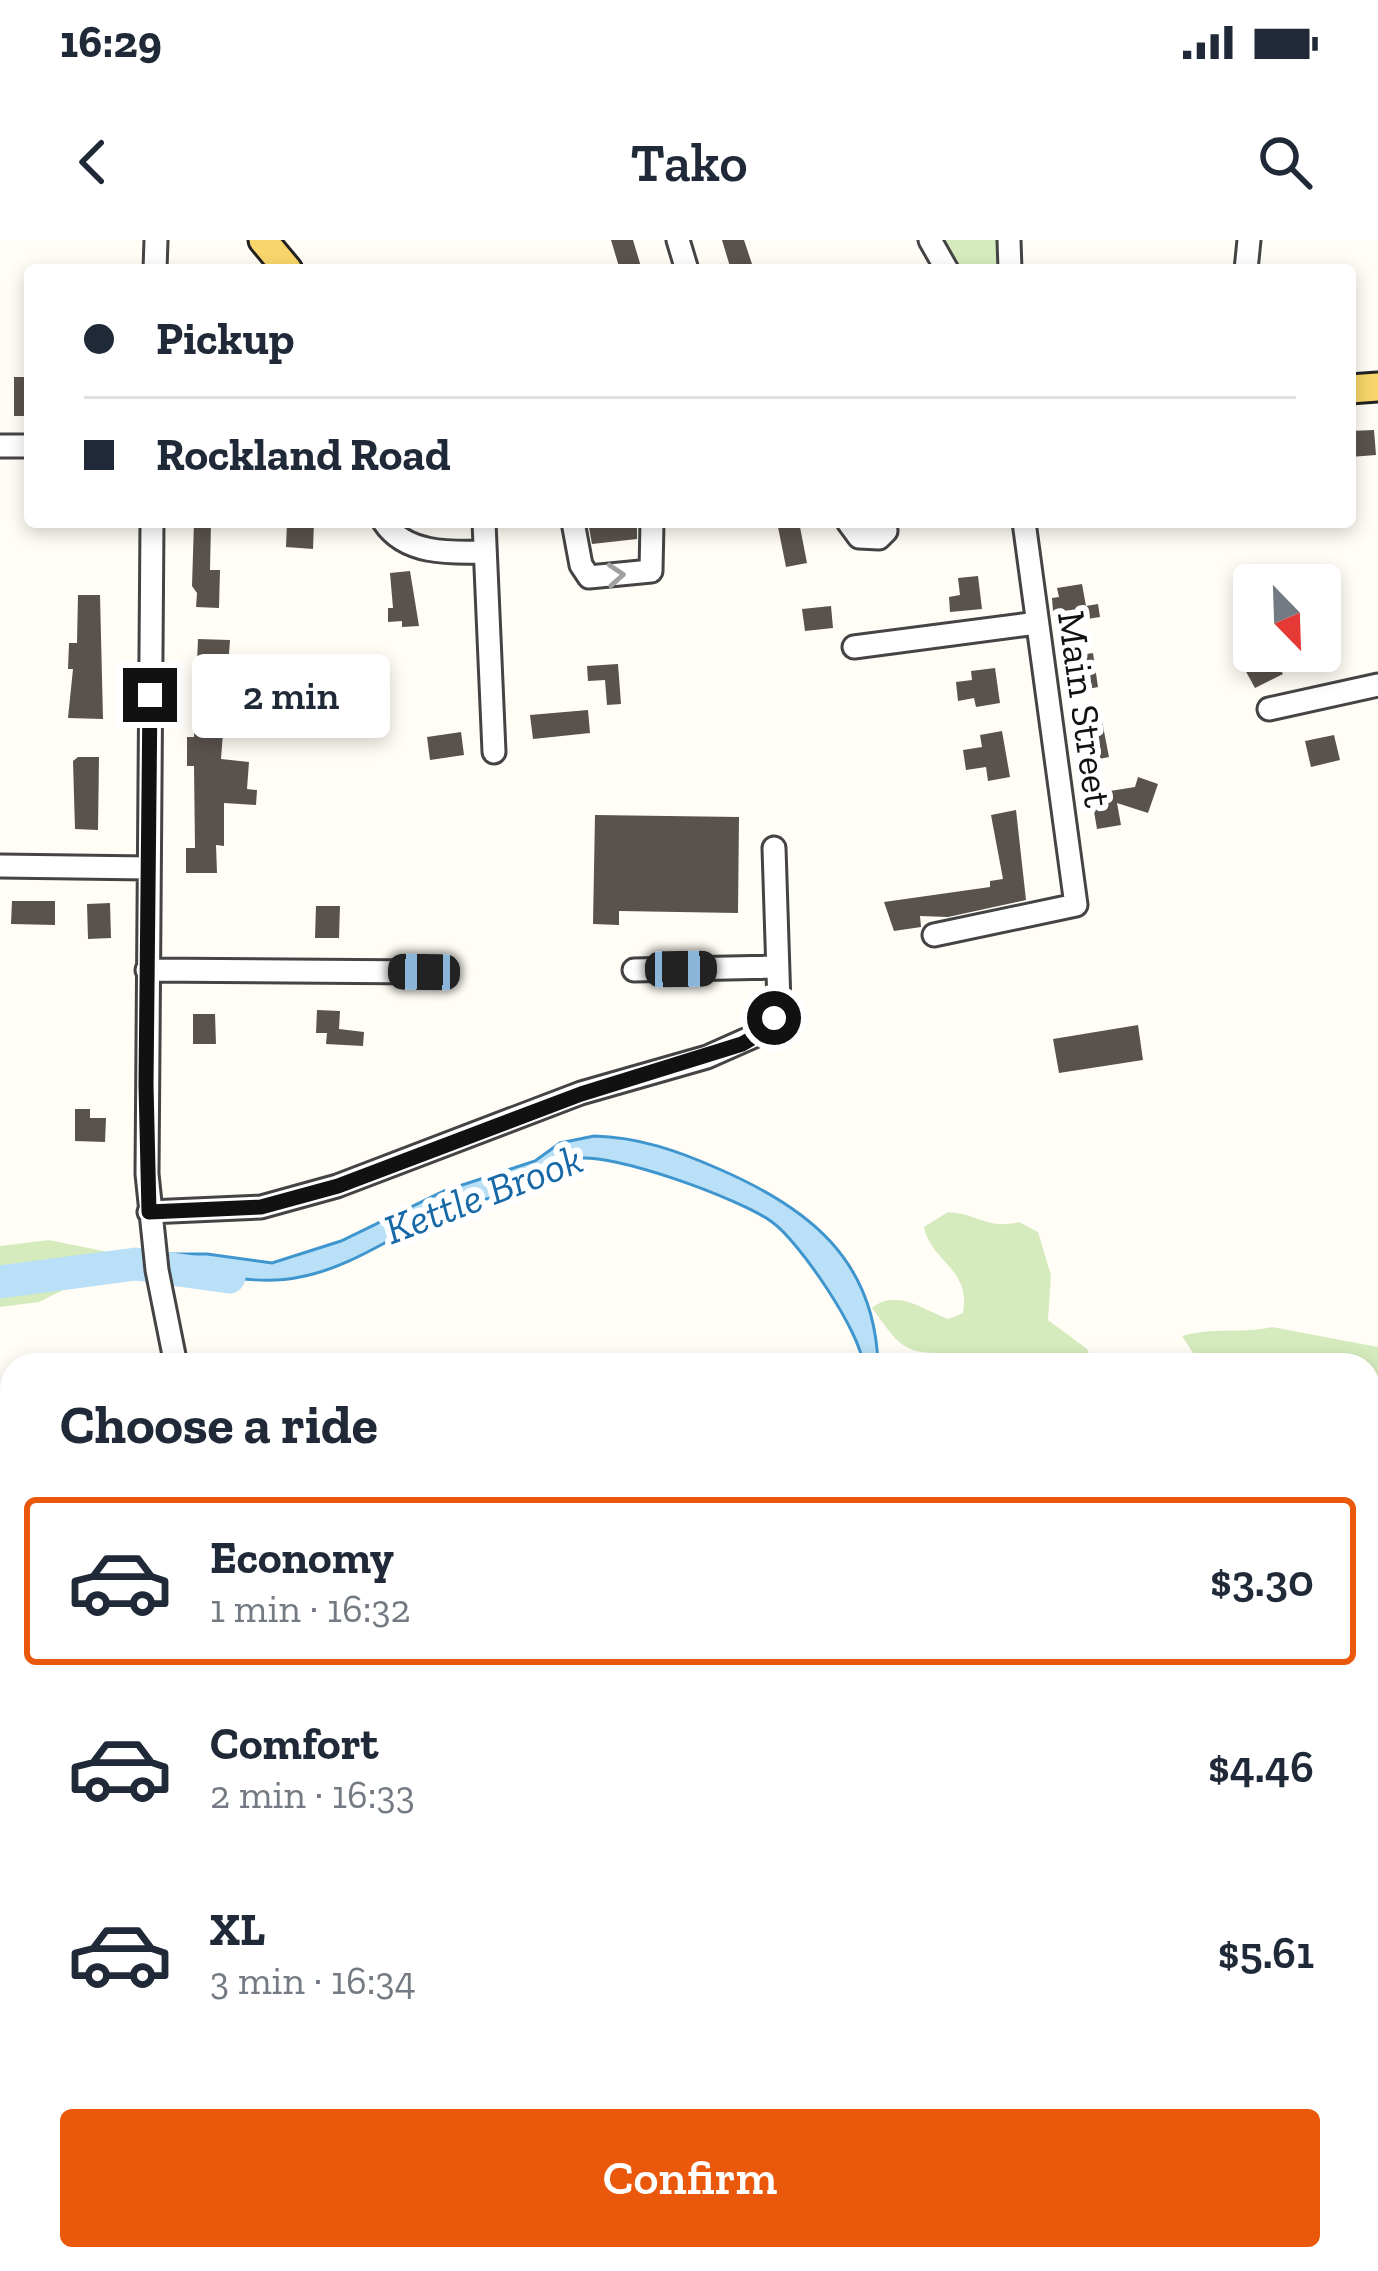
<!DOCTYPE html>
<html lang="en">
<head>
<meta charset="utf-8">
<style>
  body { margin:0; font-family:"Zilla Slab",serif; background:#f2f2f3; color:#1f2937; height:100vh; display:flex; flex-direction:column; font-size:45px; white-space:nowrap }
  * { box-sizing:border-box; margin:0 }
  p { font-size:39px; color:#747a83 }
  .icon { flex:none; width:66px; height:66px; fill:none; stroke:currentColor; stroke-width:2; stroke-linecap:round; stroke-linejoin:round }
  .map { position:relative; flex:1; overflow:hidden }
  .drawer { position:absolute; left:0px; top:1113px; width:1380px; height:918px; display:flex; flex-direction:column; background:#fff; border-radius:36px 36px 0 0; box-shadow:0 6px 18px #0003 }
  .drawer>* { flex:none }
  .guide { position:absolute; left:24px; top:24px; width:1332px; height:264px; border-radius:12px; box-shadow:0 6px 18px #0003; display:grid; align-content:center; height:264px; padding:0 60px; background:#fff }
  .needle { width:78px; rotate:157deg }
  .controls { position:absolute; left:1233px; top:324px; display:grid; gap:24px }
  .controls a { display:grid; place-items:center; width:108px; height:108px; border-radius:12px; background:#fff; box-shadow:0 6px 18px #0003; font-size:60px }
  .end { position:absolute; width:54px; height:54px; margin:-27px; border:15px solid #111; background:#fff; box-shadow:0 0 0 6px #fff }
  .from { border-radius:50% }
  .bubble { position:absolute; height:84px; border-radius:12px; background:#fff; box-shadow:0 6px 18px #0003; font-size:39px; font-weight:600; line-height:84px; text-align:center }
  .car { position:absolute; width:36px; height:72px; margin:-36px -18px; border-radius:15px; box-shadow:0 0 9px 3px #0007; background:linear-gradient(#222 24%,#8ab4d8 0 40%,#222 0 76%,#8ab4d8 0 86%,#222 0) }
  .guide b { display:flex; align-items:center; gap:42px; height:114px; font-size:45px }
  .guide b+b { border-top:3px solid #e0e1e3 }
  .guide i { width:30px; height:30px; background:#1f2937 }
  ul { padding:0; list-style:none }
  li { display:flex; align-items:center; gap:36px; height:168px; margin:0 24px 18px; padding:0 36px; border:6px solid transparent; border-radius:12px }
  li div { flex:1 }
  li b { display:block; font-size:45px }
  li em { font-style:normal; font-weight:600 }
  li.selected { border-color:#ea580c }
  li>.icon { width:108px; height:108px; stroke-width:1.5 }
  h2 { padding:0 60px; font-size:54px; line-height:144px }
  .action { display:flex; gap:24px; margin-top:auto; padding:24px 60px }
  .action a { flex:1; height:138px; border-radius:12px; background:#ea580c; color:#fff; font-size:48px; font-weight:600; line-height:138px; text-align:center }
  .status { display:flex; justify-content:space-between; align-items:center; height:84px; padding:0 60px; background:#fff; direction:ltr }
  .status svg { height:33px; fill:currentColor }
  header { display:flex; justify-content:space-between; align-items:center; height:156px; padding:0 60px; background:#fff; font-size:54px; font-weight:600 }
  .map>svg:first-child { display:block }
</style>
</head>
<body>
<div class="status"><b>16:29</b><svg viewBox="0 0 49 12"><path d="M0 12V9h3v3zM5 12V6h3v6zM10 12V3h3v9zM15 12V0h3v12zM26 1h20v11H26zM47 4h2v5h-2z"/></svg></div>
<header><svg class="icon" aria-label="back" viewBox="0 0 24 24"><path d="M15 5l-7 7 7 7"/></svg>Tako<svg class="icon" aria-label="search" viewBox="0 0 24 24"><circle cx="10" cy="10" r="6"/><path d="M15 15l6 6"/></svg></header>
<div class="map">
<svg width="1378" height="2031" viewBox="0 0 1378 2031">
  <rect width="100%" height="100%" fill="#fffdf5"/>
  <path fill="#d5ebbd" d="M931,0h77l1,30h-62z
    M948,972c30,2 41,18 71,10l19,10 13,43 -3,45 39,29 7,16h-129l-13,-12c-51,1 -51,-6 -80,-45 24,-20 50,1 76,11l15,-6c8,-45 -32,-51 -39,-86z
    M49,1000l69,14 2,18 -24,2 -57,28 -39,5v-61z
    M1272,1087l106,20v86h-10v-68h-153l-20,-9 -13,-20c29,-9 59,-2 90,-9z
    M0,1430l12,11v349l-12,15z
    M1003,2019h321l-16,12h-298z"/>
  <path fill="#b9e0f7" stroke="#3f96cf" stroke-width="3" d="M594,896c45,1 84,15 125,33 90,39 156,91 159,196h-15c-1,-31 -64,-124 -91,-143 -29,-22 -164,-72 -198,-63 -12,3 -26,18 -38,24 -27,13 -58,16 -86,27 -51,21 -96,57 -150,67 -61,13 -119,-18 -180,-5l-2,-18h89l65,9 69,-22 103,-50 91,-30 25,-18z"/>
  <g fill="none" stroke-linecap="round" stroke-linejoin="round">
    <path stroke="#b9e0f7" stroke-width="33" d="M0,1042l136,-18 93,13"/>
  </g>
  <path fill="#5a524d" d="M611,0h22l9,30h-22z
    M722,0h22l10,30h-23z
    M14,137h16v39h-16z
    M1374,190l2,25 -26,2v-26z
    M194,282h17l-1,48h10l-1,38 -23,-1 1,-14 -5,-7z
    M287,282h27l-1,27 -27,-2z
    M588,282h49v17l-45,5z
    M777,282h22l8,41 -21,4z
    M410,331l9,55 -17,1v-6l-14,1v-14h5l-3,-35z
    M978,336l4,33 -32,3 -1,-15 11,-2 -2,-17z
    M1082,344l4,22 12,-2 2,13 -46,7 -2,-26 7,-1 -2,-9z
    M78,355h22l3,124 -35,-1 5,-49h-5l1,-26h8z
    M831,366l2,22 -28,3 -3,-22z
    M198,399l32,1 -9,119 28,3 -2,27 10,1 -1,15 -32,-2v43l-8,-1 1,28h-31v-25h9l-1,-82h-7v-29h7z
    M1254,411l10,8 8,-4 11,19 -28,14 -16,-29z
    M1093,413l5,34 -24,5 -6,-35z
    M618,424l3,40 -14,1 -2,-25 -17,1 -1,-15z
    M995,428l5,35 -24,4 -2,-9 -16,3 -2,-19 16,-2 -1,-9z
    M588,470l2,23 -57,6 -3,-24z
    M1102,481l7,36 -25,5 -7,-36z
    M1002,491l8,46 -22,4 -2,-14 -20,3 -3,-20 19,-3 -2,-12z
    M461,492l3,23 -34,5 -3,-23z
    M1334,495l6,25 -29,7 -6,-26z
    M78,517h21l-1,73 -23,-1 -2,-68z
    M1138,537l20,7 -10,29 -31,-10 4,22 -24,4 -6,-35 44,-7z
    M1016,570l10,90 -78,17 -28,-1 1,11 -27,4 -10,-29 106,-15v-6l13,-2 -12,-64z
    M595,575l144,2 -1,96 -119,-2v14l-26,-1z
    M12,661h43v24l-44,-1z
    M110,663l1,35 -23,1 -1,-35z
    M316,666h24l-1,32h-24z
    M317,770l23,1 -1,18 25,3 -1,14 -37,-2 1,-11h-11z
    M193,774h22l1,30h-23z
    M1138,785l5,35 -84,13 -6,-34z
    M75,869h15v9h16l-1,24 -30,-1z"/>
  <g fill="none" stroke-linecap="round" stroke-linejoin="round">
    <defs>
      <path id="minor" d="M678,0l9,30
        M930,0l17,30
        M1009,0l1,30
        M155,30l1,-30
        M1246,30l3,-30
        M0,206h30
        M152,282l-5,652 10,96 19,95
        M384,282c21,32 65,31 100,30
        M484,282l10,230
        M573,282l8,43 8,12 62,-6 1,-49
        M848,282l11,15 20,1 7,-7 -1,-9
        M854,407l183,-24
        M1269,469l109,-24
        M0,626l148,2
        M934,695l142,-30 -52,-383
        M147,730l277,2
        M634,730l143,-3
        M149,972l112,-5 76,-21 244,-93 126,-36 54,-24 18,-29 -5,-156
        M1368,1521h10
        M258,2031l2,-12"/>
      <path id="major" d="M263,0l25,30
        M1350,149l28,-2"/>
    </defs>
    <use href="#minor" stroke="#444" stroke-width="27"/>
    <use href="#major" stroke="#222" stroke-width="33"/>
    <use href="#minor" stroke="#fff" stroke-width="21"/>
    <use href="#major" stroke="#f9d66b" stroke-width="27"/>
  </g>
  <defs><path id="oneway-chevron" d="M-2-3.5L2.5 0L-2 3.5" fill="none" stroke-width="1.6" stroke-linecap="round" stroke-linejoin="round" transform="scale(3)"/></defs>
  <use stroke="#a0a0a0" href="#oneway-chevron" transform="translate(616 335) rotate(-4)"/>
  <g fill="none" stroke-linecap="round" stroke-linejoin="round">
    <path stroke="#111" stroke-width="15" d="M150,455l-4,390 3,127 112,-5 77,-21 243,-92 161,-50 19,-11 13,-15"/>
  </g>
  <g text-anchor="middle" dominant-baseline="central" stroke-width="12" stroke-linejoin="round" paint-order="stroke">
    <g font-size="39" fill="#111" stroke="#fff">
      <text transform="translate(1085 469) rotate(82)">Main Street</text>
    </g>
    <g font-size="42" font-style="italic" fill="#1768a6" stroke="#fff">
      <text transform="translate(483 954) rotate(-21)">Kettle Brook</text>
    </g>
  </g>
</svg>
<div class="controls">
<a><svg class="needle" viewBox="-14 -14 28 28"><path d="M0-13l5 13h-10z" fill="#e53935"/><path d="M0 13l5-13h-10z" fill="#747a83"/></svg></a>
</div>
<i class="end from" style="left:774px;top:778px"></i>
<i class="end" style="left:150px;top:455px"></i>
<div class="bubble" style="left:192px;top:414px;width:198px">2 min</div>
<i class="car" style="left:681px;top:729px;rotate:89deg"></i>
<i class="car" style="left:424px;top:732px;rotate:271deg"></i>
<div class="guide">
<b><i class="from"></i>Pickup</b>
<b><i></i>Rockland Road</b>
</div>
<section class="drawer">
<h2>Choose a ride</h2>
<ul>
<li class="selected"><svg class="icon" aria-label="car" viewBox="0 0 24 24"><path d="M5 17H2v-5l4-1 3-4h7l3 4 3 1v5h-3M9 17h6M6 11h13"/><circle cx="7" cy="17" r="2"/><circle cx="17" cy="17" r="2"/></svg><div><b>Economy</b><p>1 min · 16:32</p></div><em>$3.30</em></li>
<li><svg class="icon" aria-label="car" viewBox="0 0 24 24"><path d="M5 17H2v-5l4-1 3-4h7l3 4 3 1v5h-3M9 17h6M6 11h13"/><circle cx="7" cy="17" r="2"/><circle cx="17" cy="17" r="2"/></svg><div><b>Comfort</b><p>2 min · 16:33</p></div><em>$4.46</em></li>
<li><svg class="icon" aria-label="car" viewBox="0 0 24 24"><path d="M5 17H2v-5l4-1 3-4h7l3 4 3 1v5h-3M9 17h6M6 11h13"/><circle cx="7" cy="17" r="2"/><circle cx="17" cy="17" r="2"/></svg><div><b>XL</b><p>3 min · 16:34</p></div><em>$5.61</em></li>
</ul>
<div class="action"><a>Confirm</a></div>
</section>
</div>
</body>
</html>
